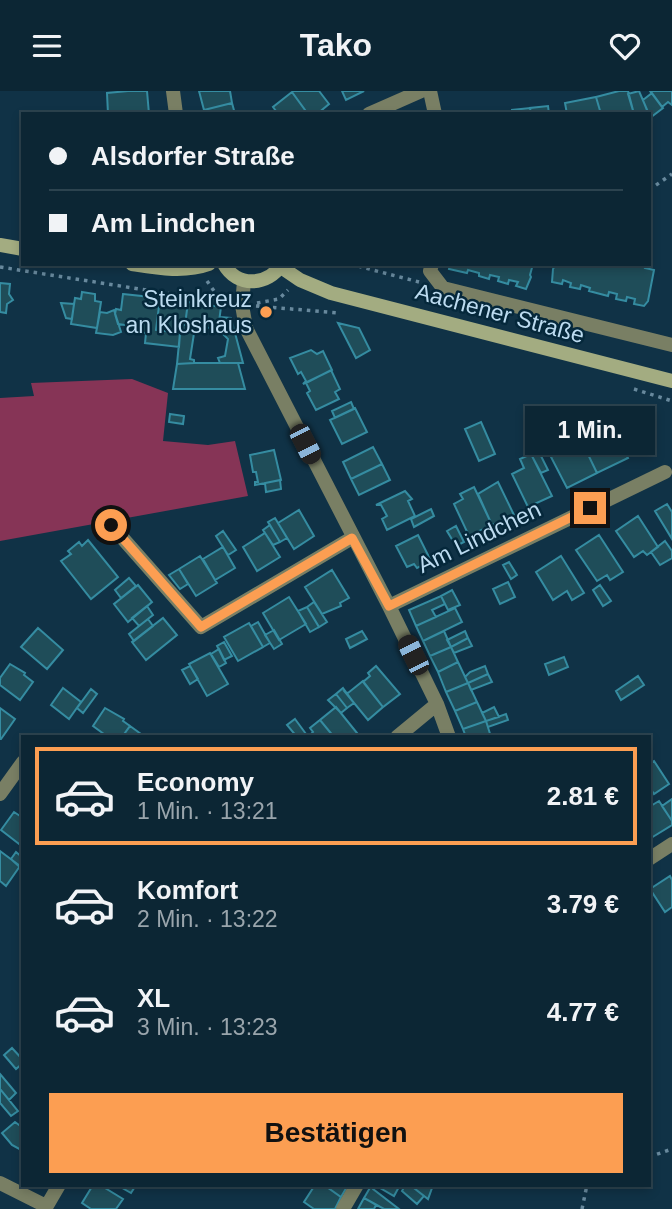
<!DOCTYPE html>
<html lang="de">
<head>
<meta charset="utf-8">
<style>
  body { margin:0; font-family:Helvetica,sans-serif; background:#152e3c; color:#f1f3f6; height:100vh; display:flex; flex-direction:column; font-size:26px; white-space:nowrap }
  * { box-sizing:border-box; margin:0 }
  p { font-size:23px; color:#9aa5ac }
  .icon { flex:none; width:38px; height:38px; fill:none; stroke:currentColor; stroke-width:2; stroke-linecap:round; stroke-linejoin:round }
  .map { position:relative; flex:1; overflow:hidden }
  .side { position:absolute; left:21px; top:644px; width:630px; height:452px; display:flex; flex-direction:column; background:#0c2634; border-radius:0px; box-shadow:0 4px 10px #0003,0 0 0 2px #2c434f }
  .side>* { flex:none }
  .hud { position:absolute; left:21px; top:21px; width:630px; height:154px; border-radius:0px; box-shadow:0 4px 10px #0003,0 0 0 2px #2c434f; display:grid; align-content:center; height:154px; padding:0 28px; background:#0c2634 }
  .end { position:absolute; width:32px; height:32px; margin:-16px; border:9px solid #fc9e52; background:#111; box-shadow:0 0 0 4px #111 }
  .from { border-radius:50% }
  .bubble { position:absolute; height:49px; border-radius:0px; background:#0c2634; box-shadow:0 4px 10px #0003,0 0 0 2px #2c434f; font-size:23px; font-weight:700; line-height:49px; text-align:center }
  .car { position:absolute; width:21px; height:42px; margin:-21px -10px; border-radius:9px; box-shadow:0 0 5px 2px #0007; background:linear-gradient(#222 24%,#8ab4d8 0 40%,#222 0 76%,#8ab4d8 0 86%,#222 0) }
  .hud b { display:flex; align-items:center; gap:24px; height:66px; font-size:26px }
  .hud b+b { border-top:2px solid #2c434f }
  .hud i { width:18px; height:18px; background:#f1f3f6 }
  ul { padding:12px 0 0; list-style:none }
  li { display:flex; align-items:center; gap:21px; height:98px; margin:0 14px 10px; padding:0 14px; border:4px solid transparent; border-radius:0px }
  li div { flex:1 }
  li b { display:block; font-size:26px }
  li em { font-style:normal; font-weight:700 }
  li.selected { border-color:#fc9e52 }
  li>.icon { width:63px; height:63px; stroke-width:1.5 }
  .button { display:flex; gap:14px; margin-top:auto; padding:14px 28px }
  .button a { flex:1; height:80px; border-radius:0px; background:#fc9e52; color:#111; font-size:28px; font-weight:700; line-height:80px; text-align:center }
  header { display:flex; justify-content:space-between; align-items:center; height:91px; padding:0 28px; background:#0c2634; font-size:32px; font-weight:700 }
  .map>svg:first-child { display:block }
</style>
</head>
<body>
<header><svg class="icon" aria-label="menu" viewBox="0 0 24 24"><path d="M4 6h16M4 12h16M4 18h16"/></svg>Tako<svg class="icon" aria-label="heart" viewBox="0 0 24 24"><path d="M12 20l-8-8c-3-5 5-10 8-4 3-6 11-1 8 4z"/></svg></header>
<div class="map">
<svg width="672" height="1118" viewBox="0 0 672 1118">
  <rect width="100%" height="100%" fill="#103246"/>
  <path fill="#863456" d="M132,288l36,14 -5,48 45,4 27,-4 13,55 -248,45v-143l34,-2 -3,-13z"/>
  <path fill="#1f4d59" stroke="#358ca1" stroke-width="2" d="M128,0h19l2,23h-41l-1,-21z
    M199,0h31l2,12 -28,7z
    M293,0h26l10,13 -12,10h-9l-16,-22z
    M342,0h22l-18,9z
    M619,0h9l6,23h-33l-5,-17z
    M639,0l9,21 -14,2 -6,-20z
    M650,0h22v14l-4,-3 -6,5z
    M292,1l16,22h-35l3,-3 -3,-4z
    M652,2l11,15 -13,10 -7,-18z
    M596,6l5,17h-34l-2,-11z
    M232,12l3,11h-30l-1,-4z
    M548,15l1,8h-18l-1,-6z
    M530,17l1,6h-19v-4z
    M450,173h83l-3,11 1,2 -5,12 -10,-3 2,-4 -9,-2 -1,4 -10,-3 1,-4 -9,-2 -1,4 -10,-3v-3l-11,-3 -1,3 -18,-4z
    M556,173h90l-1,4 9,2 -6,31 -4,5 -10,-2 1,-5 -8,-2 -1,4 -10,-2 1,-5 -8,-2 -1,4 -19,-5 1,-3 -9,-3 -1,4 -10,-2 1,-4 -8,-3 -1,4 -10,-2 1,-13z
    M0,192l10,1 -1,10 4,6 -6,4 -1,9 -6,-1z
    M82,201l13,2v7l6,1 -4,26 -26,-4 4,-26 6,1z
    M123,203l37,4 -4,32 24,3 -1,14 -34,-4 1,-10 -14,-2 1,-5 -15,-2 -3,-10 1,-5 5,1z
    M160,207l28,4 -3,23 10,2 -5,32 4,1v3l-17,1 3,-31 -24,-3z
    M188,211l33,5 -3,22 -33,-4z
    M61,212l13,1 -2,15 -6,-1z
    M114,219l7,22 -8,3 -17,-2 4,-21 7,1z
    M220,226l11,1 12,45h-23l-2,-5 7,-2 3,-17 -10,-10z
    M338,232l21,5 11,22 -14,8z
    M311,259l6,4 6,-3 9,19 -29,14 3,-3 -5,-9 -3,2 -8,-16z
    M194,272h44l7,26h-72l4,-25z
    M331,279l9,19 -5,3 4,7 -23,11 -9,-17 3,-2 -4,-8z
    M351,311l3,7 -19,9 -3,-7z
    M355,317l12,24 -25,12 -12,-24z
    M170,323l14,2 -1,8 -14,-2z
    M481,331l14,32 -16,7 -14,-32z
    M600,342l4,9 12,-6 12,22 -31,15 -15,-31z
    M582,351l15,31 -30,15 -16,-31z
    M373,356l9,17 -31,15 -8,-17z
    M274,359l7,30 -26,5v-3h3l-2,-10h-3l-3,-17z
    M539,361l9,18 -7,3 -9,-17z
    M531,363l21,42 -24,11 -16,-33 12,-6 -4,-9z
    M382,373l8,16 -31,15 -8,-16z
    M280,389l1,9 -15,3 -1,-9z
    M498,391l16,33 -22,10 -14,-31z
    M474,396l18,38 -23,11 -15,-32 9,-5 -3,-5z
    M405,400l7,8 -4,2 7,15 -28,14 -5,-11 5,-3 -6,-11h-5z
    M667,413l5,8v27l-17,-28z
    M431,418l3,7 -20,11 -3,-8z
    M299,419l15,26 -20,13 -16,-26z
    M638,425l20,31 -11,8 -4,-4 -9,6 -18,-26z
    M275,427l12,20 -7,4 -12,-20z
    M270,434l10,17 -7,3 -10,-15z
    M456,435l8,16 -8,4 -9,-15z
    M223,440l13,19 -8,5 -12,-19z
    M265,442l15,24 -23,14 -14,-24z
    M418,444l13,26 -14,7 -3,-4 -7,3 -11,-21z
    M599,444l24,37 -13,8 -3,-5 -10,6 -21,-31z
    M88,449l30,37 -27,22 -30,-38 10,-7 -3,-3 11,-9 3,4z
    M665,450l7,10v7l-12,7 -9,-13z
    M223,456l12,21 -20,12 -12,-21z
    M200,465l17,27 -21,13 -17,-27z
    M561,465l23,37 -12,7 -5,-9 -14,9 -17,-28z
    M509,471l8,13 -6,4 -8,-14z
    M179,478l9,15 -8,5 -11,-14z
    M332,479l17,28 -9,5 1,3 -19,8 -17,-27z
    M129,487l7,8 -15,12 -6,-8z
    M508,491l7,15 -15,7 -7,-15z
    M138,494l14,17 -24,20 -14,-18z
    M600,494l11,16 -8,5 -10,-16z
    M452,499l8,15 -12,5 -7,-14z
    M441,505l4,8 -13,6 4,7 -20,9 -7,-16z
    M289,506l17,27 -27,16 -16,-27z
    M314,511l13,20 -8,5 -12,-20z
    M147,515l6,9 -14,11 -7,-8z
    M307,516l12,20 -9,5 -12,-21z
    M455,517l7,14 -39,19 -7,-15z
    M163,527l14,17 -31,25 -14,-18z
    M148,528l5,7 -19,15 -5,-7z
    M258,531l12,21 -7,4 -12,-21z
    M249,532l14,24 -25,14 -14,-24z
    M38,537l25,22 -16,19 -26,-22z
    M274,539l8,14 -8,5 -9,-14z
    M362,540l5,8 -17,9 -4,-9z
    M444,540l7,16 -21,9 -7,-15z
    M465,540l3,7 -17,9 -4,-7z
    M468,547l4,8 -18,7 -3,-6z
    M224,551l8,14 -8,4 -7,-14z
    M451,556l7,15 -20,10 -8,-16z
    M219,558l7,14 -7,4 -8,-13z
    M210,562l18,31 -21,12 -18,-32z
    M564,566l4,10 -19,8 -4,-11z
    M458,571l10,21 -22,9 -8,-20z
    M10,573l15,9 -1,2 9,7 -13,18 -20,-15v-7z
    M190,575l8,13 -8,5 -8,-14z
    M376,575l24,28 -17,13 -20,-25 7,-6 -2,-3z
    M485,575l3,8 -20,9 -3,-6 5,-5z
    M488,583l4,8 -21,8 -3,-7z
    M638,585l6,9 -23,15 -5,-9z
    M363,590l20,26 -15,13 -23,-28 3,1z
    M468,592l9,19 -22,9 -9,-19z
    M63,597l18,14 -12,17 -18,-14z
    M343,597l11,15 -7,5 -11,-14z
    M91,598l6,5 -14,19 -6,-5z
    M336,603l11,14 -6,5 -13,-13z
    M477,611l9,19 -23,8 -8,-18z
    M336,616l21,26 -4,4h-19l-14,-17z
    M494,616l5,10 -13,4 -4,-8z
    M0,617l15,11 -14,20h-1z
    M105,617l19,11 -1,2 7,5 -8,11h-14l-15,-11z
    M506,623l2,6 -20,7 -2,-6z
    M295,628l11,15 -4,3h-5l-10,-12z
    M320,629l14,17 -25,-1 4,-4 -3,-4z
    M486,630l5,16h-25l-3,-8z
    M130,635l11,8 -2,3h-17z
    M654,670l15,23 -15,10 -5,-8v-22z
    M672,708v22l-10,-15z
    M659,710l13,20v4l-21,13 -2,-3v-28z
    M14,721l9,6v29l-22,-17z
    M0,760l20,15 -14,20 -6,-5z
    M16,761l7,6v12l-12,-11z
    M670,785l2,4v27l-7,5 -15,-23z
    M12,957l11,12v3l-7,6 -12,-14z
    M0,983l16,19 -7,7 -9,-11z
    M0,998l18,22 -7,5 -11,-13z
    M15,1031l8,6v23l-11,-6 -10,-12z
    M93,1094h7l23,14 -7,10h-25l-9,-6z
    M117,1094h19l-5,8z
    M315,1094h9l17,12 -6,12h-21l-10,-7z
    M324,1094h24l-7,12z
    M375,1094h25l-6,11z
    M400,1094h10l14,11 -7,8 -15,-13 1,-2z
    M410,1094h15l7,3 -4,11z
    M371,1095l2,3 26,20h-15l-20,-11z
    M364,1107l12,7 -2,4h-16z"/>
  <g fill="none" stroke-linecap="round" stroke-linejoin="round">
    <path stroke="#68899d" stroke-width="3.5" stroke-dasharray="3.5 5" stroke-linecap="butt" d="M649,99l23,-16
      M350,173l69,18
      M0,176l228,36
      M207,190l7,10 13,7
      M257,212l22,-4 9,-9
      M256,215l83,7
      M634,298l38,12
      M649,1066l23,-8
      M582,1118l5,-24"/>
    <path stroke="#797f64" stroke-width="14" d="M173,0l3,23
      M430,0l5,23
      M369,23l52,-23
      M432,173l-2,7 13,17 229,57
      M244,190l-2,24 4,23 143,278 48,98 12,33
      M111,434l90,102 151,-89
      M389,515l276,-134
      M397,646l40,-33
      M0,703l23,-32
      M0,1092l46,23
      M45,1118l14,-24"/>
    <path stroke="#797f64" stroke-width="14" d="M649,768l23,-15
      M343,1118l14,-24"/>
    <path stroke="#a3ac81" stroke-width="14" d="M0,154l23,4
      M132,173c25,4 52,9 77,0
      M224,173c13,24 44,22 58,0
      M281,176l19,13 31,13 341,88"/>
  </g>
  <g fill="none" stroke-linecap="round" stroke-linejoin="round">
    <path stroke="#fc9e52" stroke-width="9" d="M111,434l90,102 151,-89 37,68 201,-98"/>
  </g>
  <circle fill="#fc9e52" stroke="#05283b" stroke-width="2.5" cx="266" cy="221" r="7"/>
  <g text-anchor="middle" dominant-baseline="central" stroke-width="5" stroke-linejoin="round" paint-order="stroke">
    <g font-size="23" fill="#bcdbf0" stroke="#05283b" text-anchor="end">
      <text x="252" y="208">Steinkreuz<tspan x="252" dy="26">an Kloshaus</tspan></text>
    </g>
    <g font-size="23" fill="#bcdbf0" stroke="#05283b">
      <text transform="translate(500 222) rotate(15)">Aachener Straße</text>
      <text transform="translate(479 446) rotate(-26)">Am Lindchen</text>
    </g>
  </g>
</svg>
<i class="end from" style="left:111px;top:434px"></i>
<i class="end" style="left:590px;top:417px"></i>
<div class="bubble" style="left:525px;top:315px;width:130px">1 Min.</div>
<i class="car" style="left:305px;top:353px;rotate:153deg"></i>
<i class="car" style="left:413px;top:564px;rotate:334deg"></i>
<div class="hud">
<b><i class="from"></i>Alsdorfer Straße</b>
<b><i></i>Am Lindchen</b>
</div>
<section class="side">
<ul>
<li class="selected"><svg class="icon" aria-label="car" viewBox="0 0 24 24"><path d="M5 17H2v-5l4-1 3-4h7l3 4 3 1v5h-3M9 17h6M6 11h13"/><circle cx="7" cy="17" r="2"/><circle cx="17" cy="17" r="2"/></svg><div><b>Economy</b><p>1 Min. · 13:21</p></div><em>2.81 €</em></li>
<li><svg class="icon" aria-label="car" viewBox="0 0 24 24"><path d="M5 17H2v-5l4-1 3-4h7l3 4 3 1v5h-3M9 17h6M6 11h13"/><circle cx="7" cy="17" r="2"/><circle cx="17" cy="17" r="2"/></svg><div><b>Komfort</b><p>2 Min. · 13:22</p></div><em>3.79 €</em></li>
<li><svg class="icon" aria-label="car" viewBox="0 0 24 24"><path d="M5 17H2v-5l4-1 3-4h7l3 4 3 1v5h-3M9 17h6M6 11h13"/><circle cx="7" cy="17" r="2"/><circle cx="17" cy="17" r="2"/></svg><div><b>XL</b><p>3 Min. · 13:23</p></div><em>4.77 €</em></li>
</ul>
<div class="button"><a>Bestätigen</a></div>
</section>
</div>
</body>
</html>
